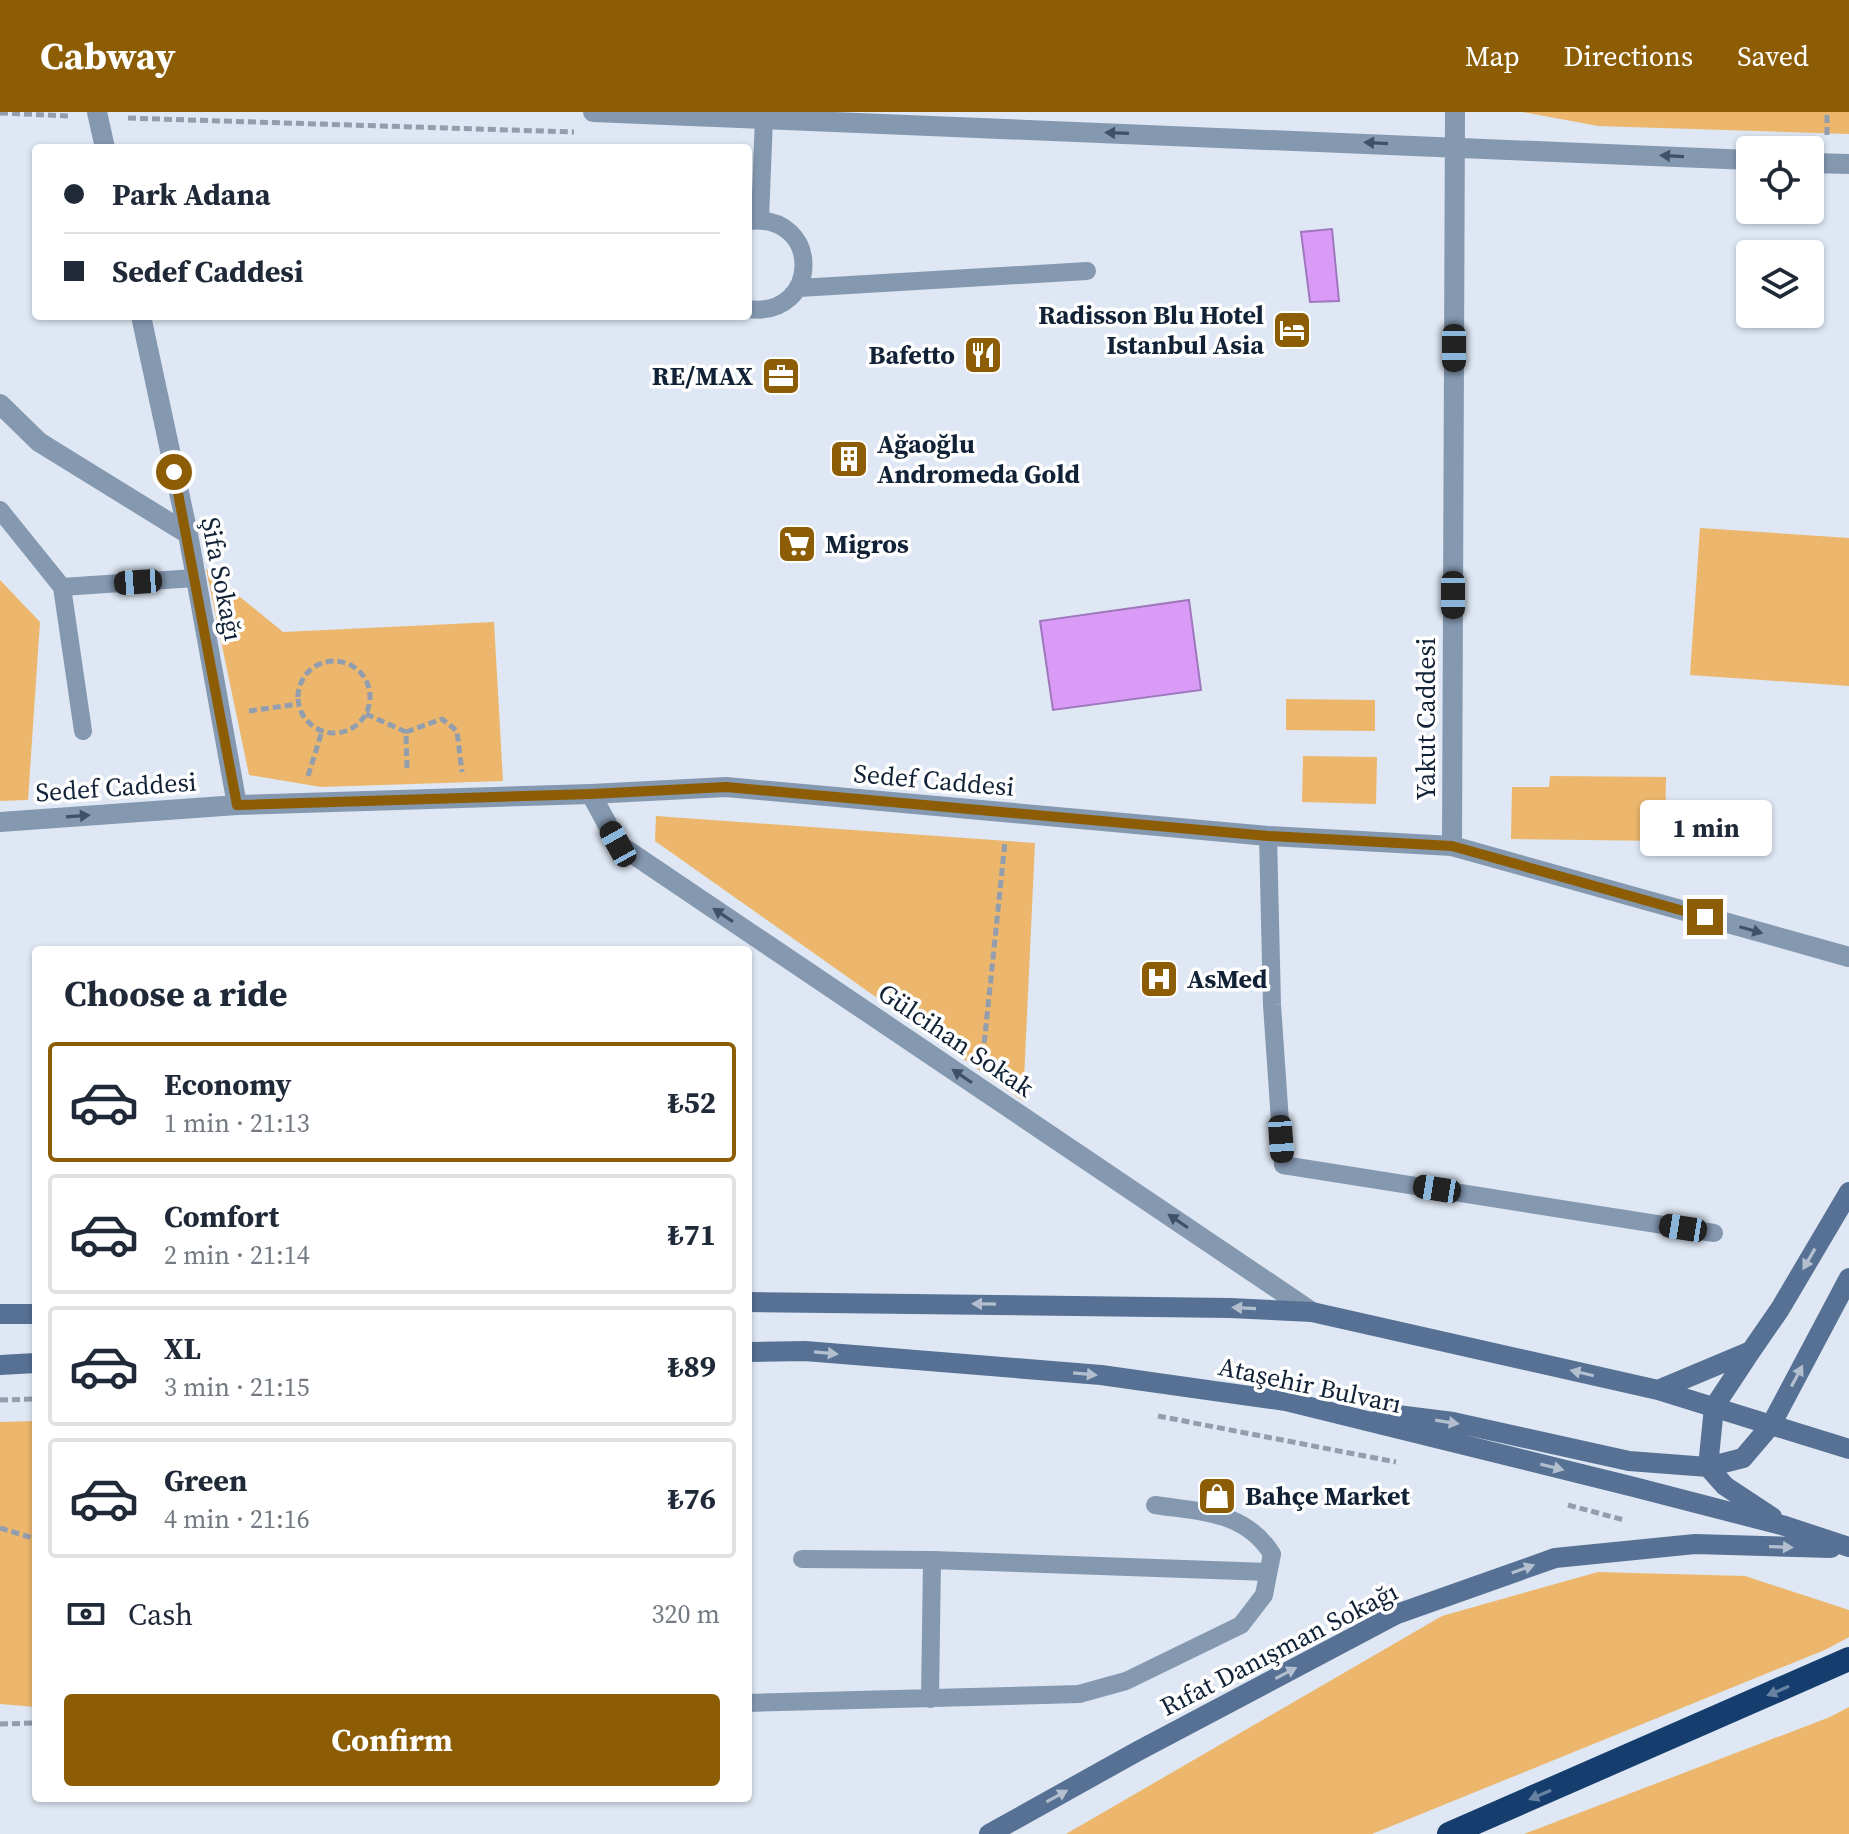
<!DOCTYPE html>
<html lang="en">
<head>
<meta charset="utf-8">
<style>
  body { margin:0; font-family:"Source Serif 4",serif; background:#f6f6f7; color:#1f2937; height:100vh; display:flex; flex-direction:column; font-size:30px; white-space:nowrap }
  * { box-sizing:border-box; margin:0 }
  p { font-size:26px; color:#747a83 }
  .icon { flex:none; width:44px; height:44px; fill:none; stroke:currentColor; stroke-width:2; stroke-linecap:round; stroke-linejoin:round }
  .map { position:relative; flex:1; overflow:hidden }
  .side { position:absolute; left:32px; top:834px; width:720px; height:856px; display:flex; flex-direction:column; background:#fff; border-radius:8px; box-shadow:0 2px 6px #0004 }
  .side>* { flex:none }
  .hud { position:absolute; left:32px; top:32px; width:720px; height:176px; border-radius:8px; box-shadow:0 2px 6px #0004; display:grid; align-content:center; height:176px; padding:0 32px; background:#fff }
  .tools { position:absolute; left:1736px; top:24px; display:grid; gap:16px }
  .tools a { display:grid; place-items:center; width:88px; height:88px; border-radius:8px; background:#fff; box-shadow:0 2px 6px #0004; font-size:40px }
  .end { position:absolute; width:36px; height:36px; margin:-18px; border:10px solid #8c5d04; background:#fff; box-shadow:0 0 0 4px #fff }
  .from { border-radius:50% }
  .bubble { position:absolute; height:56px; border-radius:8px; background:#fff; box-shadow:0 2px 6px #0004; font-size:26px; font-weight:700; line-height:56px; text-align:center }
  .car { position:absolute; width:24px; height:48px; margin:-24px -12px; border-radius:10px; box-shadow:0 0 6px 2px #0007; background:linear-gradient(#222 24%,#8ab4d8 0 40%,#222 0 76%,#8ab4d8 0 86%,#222 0) }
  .hud b { display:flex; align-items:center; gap:28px; height:76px; font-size:30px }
  .hud b+b { border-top:2px solid #e0e1e3 }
  .hud i { width:20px; height:20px; background:#1f2937 }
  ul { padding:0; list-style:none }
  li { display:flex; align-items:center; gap:24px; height:120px; margin:0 16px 12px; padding:0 16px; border:4px solid #e0e1e3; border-radius:8px }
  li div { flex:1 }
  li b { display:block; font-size:30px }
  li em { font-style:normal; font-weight:700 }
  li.selected { border-color:#8c5d04 }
  li>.icon { width:72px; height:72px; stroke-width:1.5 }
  h2 { padding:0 32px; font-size:36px; line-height:96px }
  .pay { display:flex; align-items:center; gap:20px; height:88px; padding:0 32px; font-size:30px }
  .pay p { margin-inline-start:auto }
  .cta { display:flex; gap:16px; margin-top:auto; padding:16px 32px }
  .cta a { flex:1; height:92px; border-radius:8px; background:#8c5d04; color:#fff; font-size:32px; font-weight:700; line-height:92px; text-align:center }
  header { display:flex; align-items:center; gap:48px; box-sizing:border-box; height:112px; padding:0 40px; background:#8c5d04; color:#fff }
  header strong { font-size:38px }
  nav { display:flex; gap:44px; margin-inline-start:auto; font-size:28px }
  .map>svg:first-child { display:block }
</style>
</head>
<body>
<header>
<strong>Cabway</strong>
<nav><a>Map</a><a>Directions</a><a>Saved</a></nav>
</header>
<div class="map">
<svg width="1849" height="1722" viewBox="0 0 1849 1722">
  <rect width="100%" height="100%" fill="#dee7f3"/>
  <path fill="#ecb76c" d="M1522,0h327v22l-251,-8z
    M1700,416l149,10v148l-159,-11z
    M206,457l77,63 211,-10 9,159 -182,6 -72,-12z
    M0,468l40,42 -12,178 -28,1z
    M1286,587l89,1v31l-89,-1z
    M1303,644l74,1 -1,47 -74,-2z
    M1550,664l116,1 -1,64 -154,-2 1,-52h37z
    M656,704l379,27 -12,258 -368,-260z
    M36,1309v286l-36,-3v-282z
    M1598,1460l147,4 104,34v27l-22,12 -455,185h-306l376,-218z
    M1849,1595v127h-325l306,-117z"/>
  <path fill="#da9bf7" stroke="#9e77bd" stroke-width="2" d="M1332,117l7,72 -29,1 -9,-70z
    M1189,488l12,90 -148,20 -13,-89z"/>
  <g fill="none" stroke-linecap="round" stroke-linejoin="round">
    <path stroke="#929eae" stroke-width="5" stroke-dasharray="8 4" stroke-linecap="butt" d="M0,1l70,3
      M128,6l446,14
      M1827,23v-23
      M298 585a36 36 0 1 1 72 0a36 36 0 1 1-72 0Z
      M249,599l49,-7
      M366,602l40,18 1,40
      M406,620l36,-13 15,12 5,41
      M308,664l14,-45
      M983,943l22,-213
      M0,1288l36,-1
      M1158,1304l238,46
      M1568,1393l56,15
      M0,1416l36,11
      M0,1612l36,-1"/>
    <path stroke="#8498b0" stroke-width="18" d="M760,107l4,-101
      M748,109c75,-9 73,98 0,88
      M799,176l288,-17
      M0,398l62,77 133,-9
      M62,475l21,144
      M1268,724l4,169 11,160 431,68
      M802,1447l130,1 336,12
      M930,1587l2,-139
      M748,1591l331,-9 47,-13 115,-56 23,-30 8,-41c-27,-43 -71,-42 -117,-49"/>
    <path stroke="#8498b0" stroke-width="20" d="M97,0l8,36
      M593,0l1157,48
      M1810,51l39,1
      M141,204l47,218 49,271
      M0,292l39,38 149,92
      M591,682l27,50 694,468
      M0,710l237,-17 354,-11 135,-7 542,49 184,10 397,111
      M1452,734l3,-734"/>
    <path stroke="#567194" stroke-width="20" d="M748,1190l482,6 82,4 346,78 191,59
      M0,1202h36
      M1751,1239l-37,56 -6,60 17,19 47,31
      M748,1240l57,-1 296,24 185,26 348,86 151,39 64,21
      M0,1253l36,-2
      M1658,1278l93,-39 29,-42 69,-117
      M1381,1301l72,9 176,39 79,6 35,-9 28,-33 78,-147
      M989,1722l149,-83 259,-137 158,-56 140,-14 136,4"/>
    <path stroke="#153e6e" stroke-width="24" d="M1449,1722l400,-175"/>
  </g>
  <defs><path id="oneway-solid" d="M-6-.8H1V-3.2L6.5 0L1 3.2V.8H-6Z" transform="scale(2)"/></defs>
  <g fill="#3f5167">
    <use href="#oneway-solid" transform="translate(1117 21) rotate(-178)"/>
    <use href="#oneway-solid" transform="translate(1376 31) rotate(-177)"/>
    <use href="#oneway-solid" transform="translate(1672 44) rotate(-177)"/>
    <use href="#oneway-solid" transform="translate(78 704) rotate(-4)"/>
    <use href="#oneway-solid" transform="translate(723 803) rotate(-146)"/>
    <use href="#oneway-solid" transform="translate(1751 818) rotate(16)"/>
    <use href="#oneway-solid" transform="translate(962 964) rotate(-146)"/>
    <use href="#oneway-solid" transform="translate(1178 1109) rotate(-146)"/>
  </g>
  <g fill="#b3bfcf">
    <use href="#oneway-solid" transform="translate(1809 1147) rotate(120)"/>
    <use href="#oneway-solid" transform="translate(984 1192) rotate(-179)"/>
    <use href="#oneway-solid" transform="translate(1244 1196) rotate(-177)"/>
    <use href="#oneway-solid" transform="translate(826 1241) rotate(5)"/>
    <use href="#oneway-solid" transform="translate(1582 1261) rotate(-167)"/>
    <use href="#oneway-solid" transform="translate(1085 1262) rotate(5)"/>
    <use href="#oneway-solid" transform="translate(1797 1264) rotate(-62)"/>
    <use href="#oneway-solid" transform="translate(1447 1310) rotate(9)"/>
    <use href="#oneway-solid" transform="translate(1552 1355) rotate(14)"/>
    <use href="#oneway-solid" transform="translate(1781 1435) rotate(2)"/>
    <use href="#oneway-solid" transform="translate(1523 1457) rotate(-20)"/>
    <use href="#oneway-solid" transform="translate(1286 1561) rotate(-28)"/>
    <use href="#oneway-solid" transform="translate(1057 1684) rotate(-29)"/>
  </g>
  <g fill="#6782a1">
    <use href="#oneway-solid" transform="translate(1778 1579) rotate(157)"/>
    <use href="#oneway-solid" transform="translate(1540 1683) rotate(157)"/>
  </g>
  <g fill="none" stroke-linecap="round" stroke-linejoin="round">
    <path stroke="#8c5d04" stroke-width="10" d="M174,360l63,333 354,-11 135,-7 542,49 184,10 253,71"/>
  </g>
  <defs>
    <symbol id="hotel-square" viewBox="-11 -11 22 22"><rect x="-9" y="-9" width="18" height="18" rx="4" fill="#8c5d04" stroke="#fff"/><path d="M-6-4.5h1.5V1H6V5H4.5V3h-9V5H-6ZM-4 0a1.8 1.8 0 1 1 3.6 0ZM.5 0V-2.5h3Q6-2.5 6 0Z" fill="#fff"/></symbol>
    <symbol id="restaurant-square" viewBox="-11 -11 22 22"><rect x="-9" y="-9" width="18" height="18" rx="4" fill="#8c5d04" stroke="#fff"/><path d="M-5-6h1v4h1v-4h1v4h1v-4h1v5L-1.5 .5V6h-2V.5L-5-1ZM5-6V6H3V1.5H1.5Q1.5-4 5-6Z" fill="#fff"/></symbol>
    <symbol id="office-square" viewBox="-11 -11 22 22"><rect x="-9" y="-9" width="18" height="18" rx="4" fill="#8c5d04" stroke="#fff"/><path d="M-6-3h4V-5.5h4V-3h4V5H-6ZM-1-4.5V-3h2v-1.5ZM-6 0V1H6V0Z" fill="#fff"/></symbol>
    <symbol id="building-square" viewBox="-11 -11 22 22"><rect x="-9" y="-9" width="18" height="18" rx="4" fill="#8c5d04" stroke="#fff"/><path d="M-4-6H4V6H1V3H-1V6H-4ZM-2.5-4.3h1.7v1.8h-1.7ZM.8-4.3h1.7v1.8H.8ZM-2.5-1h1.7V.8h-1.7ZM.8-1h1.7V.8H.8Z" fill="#fff"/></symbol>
    <symbol id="supermarket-square" viewBox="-11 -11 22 22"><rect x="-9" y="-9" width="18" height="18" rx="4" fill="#8c5d04" stroke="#fff"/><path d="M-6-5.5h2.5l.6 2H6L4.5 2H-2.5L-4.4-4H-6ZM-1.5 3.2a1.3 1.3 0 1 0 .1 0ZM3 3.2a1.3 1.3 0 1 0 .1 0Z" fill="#fff"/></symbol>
    <symbol id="hospital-square" viewBox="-11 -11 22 22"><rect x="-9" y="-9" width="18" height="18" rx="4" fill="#8c5d04" stroke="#fff"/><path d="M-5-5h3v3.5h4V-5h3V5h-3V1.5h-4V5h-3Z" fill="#fff"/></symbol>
    <symbol id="shop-square" viewBox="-11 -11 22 22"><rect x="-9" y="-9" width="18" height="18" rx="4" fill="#8c5d04" stroke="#fff"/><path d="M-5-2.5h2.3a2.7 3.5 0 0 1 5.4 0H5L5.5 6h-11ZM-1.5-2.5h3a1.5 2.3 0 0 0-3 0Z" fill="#fff"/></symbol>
  </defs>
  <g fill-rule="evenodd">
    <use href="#hotel-square" x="1270" y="196" width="44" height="44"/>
    <use href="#restaurant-square" x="961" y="221" width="44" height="44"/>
    <use href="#office-square" x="759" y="242" width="44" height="44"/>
    <use href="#building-square" x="827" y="325" width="44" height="44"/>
    <use href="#supermarket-square" x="775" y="410" width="44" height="44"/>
    <use href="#hospital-square" x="1137" y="845" width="44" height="44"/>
    <use href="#shop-square" x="1195" y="1362" width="44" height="44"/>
  </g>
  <g text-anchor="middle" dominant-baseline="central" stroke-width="7" stroke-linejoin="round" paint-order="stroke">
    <g font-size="26" font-weight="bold" fill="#112237" stroke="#fff" text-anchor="start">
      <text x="1264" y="203" text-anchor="end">Radisson Blu Hotel<tspan x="1264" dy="30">Istanbul Asia</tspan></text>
      <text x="955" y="243" text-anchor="end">Bafetto</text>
      <text x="753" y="264" text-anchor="end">RE/MAX</text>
      <text x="877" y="332">Ağaoğlu<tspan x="877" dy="30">Andromeda Gold</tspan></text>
      <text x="825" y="432">Migros</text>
      <text x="1187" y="867">AsMed</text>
      <text x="1245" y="1384">Bahçe Market</text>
    </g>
    <g font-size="26" fill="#112237" stroke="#fff">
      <text transform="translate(222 467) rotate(79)">Şifa Sokağı</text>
      <text transform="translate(1426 607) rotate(-90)">Yakut Caddesi</text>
      <text transform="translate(934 668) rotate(5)">Sedef Caddesi</text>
      <text transform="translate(116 675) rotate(-4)">Sedef Caddesi</text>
      <text transform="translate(956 928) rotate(34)">Gülcihan Sokak</text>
      <text transform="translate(1310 1273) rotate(12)">Ataşehir Bulvarı</text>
      <text transform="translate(1279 1537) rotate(-27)">Rıfat Danışman Sokağı</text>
    </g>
  </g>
</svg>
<div class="tools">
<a><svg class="icon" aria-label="locate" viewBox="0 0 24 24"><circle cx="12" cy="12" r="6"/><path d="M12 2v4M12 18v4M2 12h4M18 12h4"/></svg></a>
<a><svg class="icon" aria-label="layers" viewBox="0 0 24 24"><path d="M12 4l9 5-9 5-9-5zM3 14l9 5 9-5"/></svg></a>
</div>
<i class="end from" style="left:174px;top:360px"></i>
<i class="end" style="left:1705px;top:805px"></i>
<div class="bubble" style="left:1640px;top:688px;width:132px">1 min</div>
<i class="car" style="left:1454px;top:236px;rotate:180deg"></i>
<i class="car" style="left:138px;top:470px;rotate:266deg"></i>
<i class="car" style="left:1453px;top:483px;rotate:180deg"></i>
<i class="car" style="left:618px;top:732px;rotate:331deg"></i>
<i class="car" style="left:1281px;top:1027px;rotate:176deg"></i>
<i class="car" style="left:1437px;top:1077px;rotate:279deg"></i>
<i class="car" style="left:1683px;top:1116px;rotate:279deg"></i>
<div class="hud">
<b><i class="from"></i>Park Adana</b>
<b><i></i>Sedef Caddesi</b>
</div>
<section class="side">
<h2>Choose a ride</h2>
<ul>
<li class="selected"><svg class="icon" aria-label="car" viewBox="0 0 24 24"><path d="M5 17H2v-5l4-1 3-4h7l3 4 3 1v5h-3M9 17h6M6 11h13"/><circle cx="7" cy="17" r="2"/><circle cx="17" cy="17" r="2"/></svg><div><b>Economy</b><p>1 min · 21:13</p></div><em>₺52</em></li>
<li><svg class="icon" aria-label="car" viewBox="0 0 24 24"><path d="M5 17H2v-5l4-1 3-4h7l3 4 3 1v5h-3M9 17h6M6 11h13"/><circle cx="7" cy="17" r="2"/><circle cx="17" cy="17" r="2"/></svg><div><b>Comfort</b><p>2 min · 21:14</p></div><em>₺71</em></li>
<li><svg class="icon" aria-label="car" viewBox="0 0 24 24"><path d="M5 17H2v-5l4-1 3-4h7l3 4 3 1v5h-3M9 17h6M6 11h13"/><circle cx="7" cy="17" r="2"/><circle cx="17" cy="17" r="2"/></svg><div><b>XL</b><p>3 min · 21:15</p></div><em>₺89</em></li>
<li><svg class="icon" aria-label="car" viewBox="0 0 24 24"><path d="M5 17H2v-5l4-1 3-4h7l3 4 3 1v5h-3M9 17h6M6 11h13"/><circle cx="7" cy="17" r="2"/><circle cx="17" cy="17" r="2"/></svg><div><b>Green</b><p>4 min · 21:16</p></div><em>₺76</em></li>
</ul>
<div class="pay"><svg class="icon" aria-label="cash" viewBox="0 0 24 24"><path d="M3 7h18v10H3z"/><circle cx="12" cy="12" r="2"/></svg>Cash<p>320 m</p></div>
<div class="cta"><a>Confirm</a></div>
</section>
</div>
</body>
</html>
